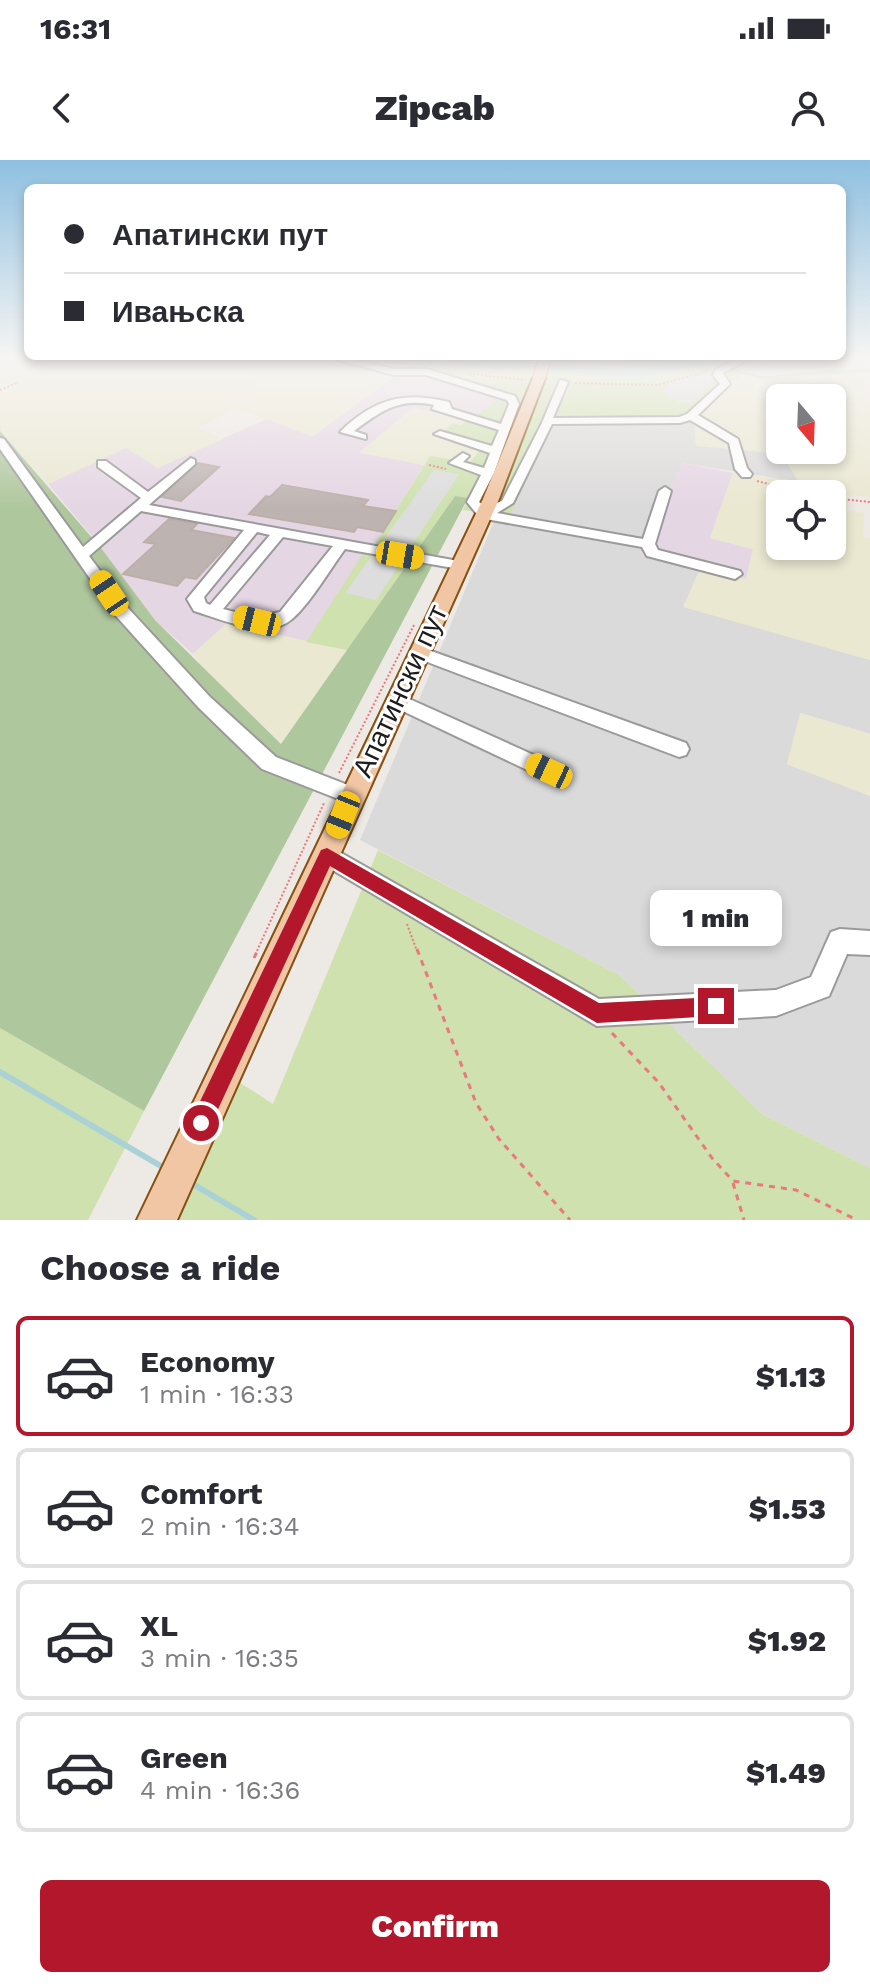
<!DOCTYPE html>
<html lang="en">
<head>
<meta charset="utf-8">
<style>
  body { margin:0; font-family:"Work Sans",sans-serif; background:#f7f7f7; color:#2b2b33; height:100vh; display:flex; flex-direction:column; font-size:30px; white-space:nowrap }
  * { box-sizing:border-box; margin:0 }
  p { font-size:26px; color:#7c7c81 }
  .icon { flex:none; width:44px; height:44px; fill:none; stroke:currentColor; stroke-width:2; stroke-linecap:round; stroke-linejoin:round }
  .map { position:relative; height:1060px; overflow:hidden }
  .sheet { display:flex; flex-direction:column; background:#fff; flex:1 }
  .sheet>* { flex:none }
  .hud { position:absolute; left:24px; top:24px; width:822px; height:176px; border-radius:12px; box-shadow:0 4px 12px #0003; display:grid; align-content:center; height:176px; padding:0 40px; background:#fff }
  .needle { width:52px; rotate:161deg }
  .tools { position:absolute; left:766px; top:224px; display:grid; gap:16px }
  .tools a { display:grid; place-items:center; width:80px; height:80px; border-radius:12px; background:#fff; box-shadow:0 4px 12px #0003; font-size:40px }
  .end { position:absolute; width:36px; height:36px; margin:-18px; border:10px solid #b3172b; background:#fff; box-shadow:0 0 0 4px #fff }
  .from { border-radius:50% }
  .bubble { position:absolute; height:56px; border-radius:12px; background:#fff; box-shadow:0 4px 12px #0003; font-size:26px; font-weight:800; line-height:56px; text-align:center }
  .car { position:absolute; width:24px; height:48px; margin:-24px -12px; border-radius:10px; box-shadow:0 0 6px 2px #0007; background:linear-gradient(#f5c518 24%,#345 0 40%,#f5c518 0 76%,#345 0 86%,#f5c518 0) }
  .hud b { display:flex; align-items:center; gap:28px; height:76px; font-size:30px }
  .hud b+b { border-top:2px solid #e1e1e2 }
  .hud i { width:20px; height:20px; background:#2b2b33 }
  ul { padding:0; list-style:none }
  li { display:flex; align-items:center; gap:24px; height:120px; margin:0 16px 12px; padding:0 24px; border:4px solid #e1e1e2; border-radius:12px }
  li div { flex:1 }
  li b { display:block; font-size:30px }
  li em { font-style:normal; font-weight:800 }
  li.active { border-color:#b3172b }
  li>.icon { width:72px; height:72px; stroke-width:1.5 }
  h2 { padding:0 40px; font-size:36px; line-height:96px }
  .primary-button { display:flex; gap:16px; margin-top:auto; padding:16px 40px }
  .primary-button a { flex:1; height:92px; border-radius:12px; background:#b3172b; color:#fff; font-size:32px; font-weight:800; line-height:92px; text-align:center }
  .status { display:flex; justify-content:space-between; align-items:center; height:56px; padding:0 40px; background:#fff; direction:ltr }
  .status svg { height:22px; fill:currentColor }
  header { display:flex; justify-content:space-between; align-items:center; height:104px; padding:0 40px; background:#fff; font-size:36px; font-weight:800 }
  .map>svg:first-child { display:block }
</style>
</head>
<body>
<div class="status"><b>16:31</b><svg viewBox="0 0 49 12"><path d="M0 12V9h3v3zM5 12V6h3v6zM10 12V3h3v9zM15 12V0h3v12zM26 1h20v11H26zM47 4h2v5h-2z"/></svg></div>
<header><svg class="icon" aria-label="back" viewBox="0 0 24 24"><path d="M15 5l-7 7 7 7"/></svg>Zipcab<svg class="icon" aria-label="person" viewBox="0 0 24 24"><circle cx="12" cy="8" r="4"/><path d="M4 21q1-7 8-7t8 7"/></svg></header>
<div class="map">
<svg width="870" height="1060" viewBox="0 0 870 1060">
  <rect width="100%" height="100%" fill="#ede9e4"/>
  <path fill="#dbdada" d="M550,257l144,5 41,26 47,6 17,28 -117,-19 18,106 -16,37 186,54v74l-69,-21 -14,51 83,32v372l-108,-54 -143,-139 -259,-135 137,-326z"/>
  <path fill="#e5d6e4" d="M402,211l100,27 -34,22 -55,-12 -53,44 64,13 -55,88h-5l-58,89 -79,-19 -34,31 -38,-34 -55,-72 9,-8 -15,-1 -46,-55 78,-37 32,20 109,-48 46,17z
    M682,303l51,10 -23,65 43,11 -7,31 -107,-26z"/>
  <path fill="#eae8d1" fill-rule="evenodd" d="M0,199h419l-107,77 -76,-28 -37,20 24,11 -65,29 -32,-20 -78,36 -48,-53z
    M744,199h108l18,9 -70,3 -20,6h-20l-31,-11z
    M865,213l-4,25 9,2v97l-24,-2 2,16 16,2 -1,24 7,2v121l-187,-53 17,-38 46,10 7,-30 -43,-11 23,-65 65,8 -16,-27 -86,-8 -2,-24 23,-33 27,-15 20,7zM780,238h52v52h-52zM780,334h52v52h-52z
    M413,248l55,12 -7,5 23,20 -14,17 -40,-6 -6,9 -64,-12z
    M227,463l120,27 -65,94 -72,-68 -17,-22z
    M800,553l70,21v62l-83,-32z"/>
  <path fill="#cee1af" d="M419,199l84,12 26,-2 106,9 47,-8 32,-11h30l-14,7 30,11h20l20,-6 70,-3v4l-106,9 -20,-7 -27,15 -19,25 5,9 -153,-6 -40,99 -47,-6 5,-11 -13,-3 -108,154 -41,-8 58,-90 5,1 61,-97 40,6 13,-16 -42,-13 12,-10 8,2 40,-27 -99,-27z
    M378,690l241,125 143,139 108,54v52h-698l67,-138 34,22z
    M0,868l144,83 -56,109h-88z"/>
  <path fill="#afc79d" d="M0,271l93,108 5,-3 12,3 -9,9 54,72 126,124 174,-248 13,2 -324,613 -144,-83z"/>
  <path fill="#ddd" d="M698,210l19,7 -27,26 -12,-2 -15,-10 12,-12z
    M434,310l25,4 -83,126 -31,-7z"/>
  <path fill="#a9d1d6" d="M429,199h68l98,9 68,-4 14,-5h37l-32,11 -47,8 -106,-9 -26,2z"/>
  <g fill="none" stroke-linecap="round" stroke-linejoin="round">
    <path stroke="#a9d1d6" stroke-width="2" d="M732,210l31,7 107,-7"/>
    <path stroke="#a9d1d6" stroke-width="6" d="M0,912l166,97
      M191,1023l63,37"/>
  </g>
  <path fill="#bdb4b1" stroke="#bdaea8" stroke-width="2" d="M198,303l21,4 -38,34 -19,-4z
    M282,325l86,15 -5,6 33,5 -13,21 -26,-5 -3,5 -105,-18 17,-18 4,1z
    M169,359l28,5 -6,6 43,8 -38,41 -11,-2 -8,9 -54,-12 33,-30 -12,-2z"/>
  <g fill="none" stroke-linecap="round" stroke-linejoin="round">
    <defs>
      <path id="minor" d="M335,199h17l42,10h33l88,27 4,8 -25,69 -15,29 7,5 16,-6 39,-76 19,-45 8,2 -15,36 126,-1 8,-3 33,-30 -7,-9 3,-6 21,-10h12l-26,14 7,11 -32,31 40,24 9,29 5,6 -2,3h-8l-7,-8 -6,-26 -39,-23 -10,3 -128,1 -39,79 -16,10 146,26 16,-48 6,-4 6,4 -16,53 3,6 82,21 2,3 -7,5 -88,-23 -5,-9 -162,-29 -13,-16 14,-27 -32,-12 14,-10 6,3 -6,6 21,6 6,-15 -56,-19 6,-3 52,15 7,-16 -67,-21 2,-4c-35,-8 -54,7 -80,26l12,4v4l-26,-7c34,-33 63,-41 109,-30l3,7 49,15 8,-20 -2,-4 -81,-25h-32z
        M0,278l4,1 79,108 58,-49 -43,-31v-6h8l42,31 43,-34 4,2v4l-46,41 315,57 2,3 -7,4 -114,-20c-14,19 -36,56 -53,70 -25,22 -71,0 -98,-8l-7,-12 57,-69 -103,-19 -52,45 39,52 82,89 66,60 82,32 3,6 -3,6 -7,3 -89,-35 -64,-62 -82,-91 -116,-167zM257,372l13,3 -60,70 -4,-2 -2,-6zM283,377l50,9 -53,66 -25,5 -32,-8z
        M420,487l266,96 3,6 -3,6 -7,2 -265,-100 -2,-4 2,-4z
        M396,533l160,72 3,6 -3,6 -7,2 -7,-2 -152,-72 -3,-5 3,-5z
        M327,685l272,154 177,-9 35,-13 20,-45 9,-3 30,2v24l-23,-1 -18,42 -53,20 -179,10 -278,-164 -3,-7 3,-7z"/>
      <path id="major" d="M539,215l6,3 -46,121 -322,721h-40l346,-721 50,-121z"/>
    </defs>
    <use href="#minor" stroke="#9a9a9a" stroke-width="4"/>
    <use href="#major" stroke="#855011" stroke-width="4"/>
    <path stroke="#e9797b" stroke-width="2" stroke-dasharray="2 2" stroke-linecap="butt" d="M469,214l57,6
      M575,223l83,2 49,-14
      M0,230l17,-7
      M429,305l17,4
      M757,321l52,13
      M832,338l38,4
      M339,613l75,-148
      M407,764l10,27
      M257,791l67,-148"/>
    <path stroke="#e9797b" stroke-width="3" stroke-dasharray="6 6" stroke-linecap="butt" d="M417,789l59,154 23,36 71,81
      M254,798l4,-9
      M612,873l47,50 53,75 21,23 63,9 61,30
      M733,1023l11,37"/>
    <use href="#minor" fill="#fff" fill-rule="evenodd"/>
    <use href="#major" fill="#f1c6a5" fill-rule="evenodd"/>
    <defs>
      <path id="major-bridge" d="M539,218l6,-19"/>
    </defs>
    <use href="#major-bridge" stroke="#855011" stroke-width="14" stroke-linecap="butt"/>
    <use href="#major-bridge" stroke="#f1c6a5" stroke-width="12"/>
  </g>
  <linearGradient id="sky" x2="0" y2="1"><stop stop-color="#8fc0e1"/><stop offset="0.57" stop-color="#f7f5f3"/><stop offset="1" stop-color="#f7f5f3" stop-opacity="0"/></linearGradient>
  <rect width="870" height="348" fill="url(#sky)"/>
  <path fill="#b3172b" d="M327,688l272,155 117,-6 7,2 3,7 -3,7 -7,3 -119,7 -267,-157 -122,265 -7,3 -8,-3 -3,-8 3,-7 128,-266z"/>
  <g text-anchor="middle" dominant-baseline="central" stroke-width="6" stroke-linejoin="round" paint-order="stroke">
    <g font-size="28" fill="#1d1d1d" stroke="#fff">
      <text transform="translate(400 531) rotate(-65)">Апатински пут</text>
    </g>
  </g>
</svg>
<div class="tools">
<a><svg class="needle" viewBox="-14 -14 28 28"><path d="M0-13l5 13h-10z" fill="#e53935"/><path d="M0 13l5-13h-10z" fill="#7c7c81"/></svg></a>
<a><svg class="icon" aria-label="locate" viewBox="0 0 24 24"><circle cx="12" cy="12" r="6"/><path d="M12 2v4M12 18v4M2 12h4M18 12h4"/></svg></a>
</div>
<i class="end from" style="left:201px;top:963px"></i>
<i class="end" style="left:716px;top:846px"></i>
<div class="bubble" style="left:650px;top:730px;width:132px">1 min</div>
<i class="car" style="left:400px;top:395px;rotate:100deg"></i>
<i class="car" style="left:109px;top:433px;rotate:326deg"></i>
<i class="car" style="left:257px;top:461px;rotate:284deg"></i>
<i class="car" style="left:549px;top:611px;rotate:295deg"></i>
<i class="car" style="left:343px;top:655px;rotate:202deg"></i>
<div class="hud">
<b><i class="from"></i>Апатински пут</b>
<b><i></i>Ивањска</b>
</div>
</div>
<section class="sheet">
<h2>Choose a ride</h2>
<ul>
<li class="active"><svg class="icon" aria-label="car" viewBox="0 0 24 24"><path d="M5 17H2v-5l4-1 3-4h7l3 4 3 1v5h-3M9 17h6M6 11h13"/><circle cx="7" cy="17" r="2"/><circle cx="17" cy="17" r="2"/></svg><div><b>Economy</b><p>1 min · 16:33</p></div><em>$1.13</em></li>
<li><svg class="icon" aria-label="car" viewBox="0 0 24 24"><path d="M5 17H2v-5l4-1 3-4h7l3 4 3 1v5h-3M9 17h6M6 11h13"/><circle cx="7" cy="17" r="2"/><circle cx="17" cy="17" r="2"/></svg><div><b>Comfort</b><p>2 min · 16:34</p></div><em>$1.53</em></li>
<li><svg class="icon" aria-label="car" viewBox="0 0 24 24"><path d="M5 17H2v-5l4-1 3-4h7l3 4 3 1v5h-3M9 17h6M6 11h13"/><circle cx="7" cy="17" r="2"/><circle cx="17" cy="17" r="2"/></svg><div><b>XL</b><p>3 min · 16:35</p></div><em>$1.92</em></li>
<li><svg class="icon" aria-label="car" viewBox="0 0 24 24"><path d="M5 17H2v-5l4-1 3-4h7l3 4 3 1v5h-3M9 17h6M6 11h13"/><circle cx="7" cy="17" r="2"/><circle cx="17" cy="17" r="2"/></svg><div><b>Green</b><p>4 min · 16:36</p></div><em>$1.49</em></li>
</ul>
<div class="primary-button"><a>Confirm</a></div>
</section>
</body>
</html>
